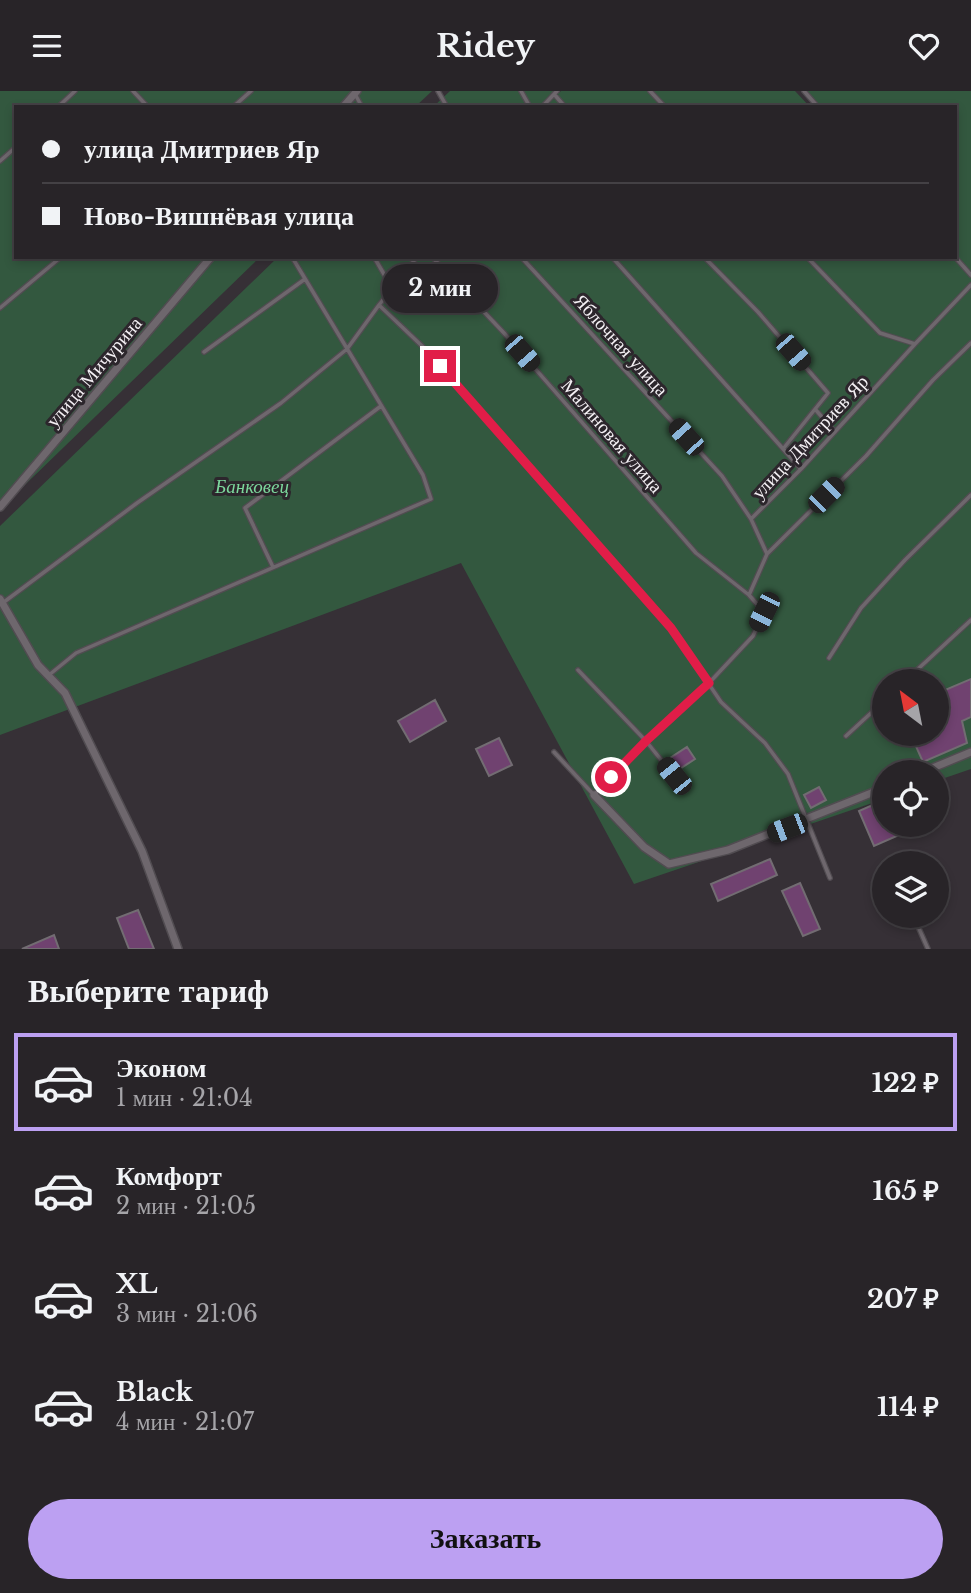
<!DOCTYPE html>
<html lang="ru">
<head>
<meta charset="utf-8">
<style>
  body { margin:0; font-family:"Libre Baskerville",serif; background:#343034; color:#f1f3f6; height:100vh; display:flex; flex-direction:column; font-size:26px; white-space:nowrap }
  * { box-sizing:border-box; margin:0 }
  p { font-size:23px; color:#a5a4a8 }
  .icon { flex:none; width:38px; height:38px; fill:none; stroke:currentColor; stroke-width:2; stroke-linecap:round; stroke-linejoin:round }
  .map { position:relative; height:858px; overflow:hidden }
  .sheet { display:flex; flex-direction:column; background:#282428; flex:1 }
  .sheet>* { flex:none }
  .guide { position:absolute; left:14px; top:14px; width:943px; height:154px; border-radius:0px; box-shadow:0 4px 10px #0003,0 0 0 2px #444145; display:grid; align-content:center; height:154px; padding:0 28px; background:#282428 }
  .needle { width:46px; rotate:328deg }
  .fabs { position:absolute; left:872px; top:578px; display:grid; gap:14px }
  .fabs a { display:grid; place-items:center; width:77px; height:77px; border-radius:50%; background:#282428; box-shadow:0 4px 10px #0003,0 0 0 2px #444145; font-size:35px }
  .end { position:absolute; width:32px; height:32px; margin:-16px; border:9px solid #e11d48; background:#fff; box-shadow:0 0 0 4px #fff }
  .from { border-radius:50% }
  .bubble { position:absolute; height:49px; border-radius:24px; background:#282428; box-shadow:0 4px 10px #0003,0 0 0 2px #444145; font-size:23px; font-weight:700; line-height:49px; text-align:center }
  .car { position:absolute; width:21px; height:42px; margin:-21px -10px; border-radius:9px; box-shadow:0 0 5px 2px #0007; background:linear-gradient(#222 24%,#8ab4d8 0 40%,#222 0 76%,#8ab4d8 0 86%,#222 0) }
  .guide b { display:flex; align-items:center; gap:24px; height:66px; font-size:26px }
  .guide b+b { border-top:2px solid #444145 }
  .guide i { width:18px; height:18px; background:#f1f3f6 }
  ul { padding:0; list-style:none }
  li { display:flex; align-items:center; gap:21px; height:98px; margin:0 14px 10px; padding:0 14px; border:4px solid transparent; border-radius:0px }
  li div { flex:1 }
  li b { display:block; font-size:26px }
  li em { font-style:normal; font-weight:700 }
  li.on { border-color:#bca0f2 }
  li>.icon { width:63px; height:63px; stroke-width:1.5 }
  h2 { padding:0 28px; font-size:32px; line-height:84px }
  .cta { display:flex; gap:14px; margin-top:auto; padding:14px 28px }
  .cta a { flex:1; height:80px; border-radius:42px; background:#bca0f2; color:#111; font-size:28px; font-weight:700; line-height:80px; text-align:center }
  header { display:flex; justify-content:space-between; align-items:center; height:91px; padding:0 28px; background:#282428; font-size:32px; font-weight:700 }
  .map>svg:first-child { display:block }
</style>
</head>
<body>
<header><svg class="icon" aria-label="menu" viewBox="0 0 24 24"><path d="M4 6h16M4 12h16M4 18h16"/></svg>Ridey<svg class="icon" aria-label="heart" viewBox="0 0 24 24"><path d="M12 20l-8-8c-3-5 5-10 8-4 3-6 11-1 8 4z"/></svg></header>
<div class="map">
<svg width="971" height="858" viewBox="0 0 971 858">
  <rect width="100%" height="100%" fill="#363036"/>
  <path fill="#33583f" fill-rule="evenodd" d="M0,0h432l-17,16h-399v150h244l-260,252z
    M450,0h110l-1,2 2,-2h234l15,16h-377z
    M803,0h168v678l-35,12v-9h-52v27l-250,85 -173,-321 -461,172v-209l278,-269h678v-150h-138zM884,590h52v52h-52z"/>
  <path fill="#704270" stroke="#726c72" stroke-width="2" d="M971,588v38l-9,4 5,22 -44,19 -13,-29h26v-32l11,-4 -2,-7z
    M435,609l11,21 -36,21 -12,-21z
    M499,647l13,27 -23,11 -13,-27z
    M687,656l8,12 -17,11 -8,-12z
    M819,696l7,13 -15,8 -7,-13z
    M884,709v24h40l-50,22 -15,-35z
    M770,768l7,16 -59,26 -7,-17z
    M800,792l20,46 -17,7 -21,-45z
    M138,819l16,39h-25l-12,-31z
    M54,844l5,14h-37z"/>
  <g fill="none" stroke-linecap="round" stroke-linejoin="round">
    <defs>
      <path id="service" d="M133,0l15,16
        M438,0l9,16
        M521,0l9,16
        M650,0l15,16
        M804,0l14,16
        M355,3l7,13
        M554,3l11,13
        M58,16l17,-16
        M233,16l18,-16
        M542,16l15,-16
        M0,70l16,-14
        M374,166l18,31
        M417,166l-38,48 43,41 249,282 50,74 44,41 23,31 42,104
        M432,166l72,76 192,220 53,42
        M521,166l201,219 29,43
        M612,166l189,212
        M704,166l54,55 70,81 -45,56
        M807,166l73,76 35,11 56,-59
        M955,166l16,18
        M0,217l61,-51
        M204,261l101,-73
        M815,318l20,23
        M767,463l99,-98 67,-76 38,-37
        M273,476l-28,-59 136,-102
        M4,511l133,-99 144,-100 66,-54 32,-44
        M829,567l32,-50 44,-48 66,-65
        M578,579l68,71 28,35
        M49,584l27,-22 355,-154 -8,-24 -131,-218
        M905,590l66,-61
        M846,645l38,-35
        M554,661l40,43 52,-54 63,-58 44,-47 11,-24 -15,-17 18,-41 -16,-35 50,-50 114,-125
        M913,824l15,34"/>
      <path id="minor" d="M343,16l14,-16
        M0,416l211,-250
        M0,508l38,66 27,28 77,158 36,98
        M923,681l48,-20
        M594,704l50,52 25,17 59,-14 156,-62"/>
    </defs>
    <use href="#service" stroke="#514c51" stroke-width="6"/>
    <use href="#minor" stroke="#514c51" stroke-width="10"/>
    <use href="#service" stroke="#6e676d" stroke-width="3.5"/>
    <use href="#minor" stroke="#6e676d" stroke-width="7"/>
  </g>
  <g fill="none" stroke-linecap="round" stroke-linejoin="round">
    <path stroke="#e11d48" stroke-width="9" d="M440,275l231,262 38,55 -63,58 -35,36"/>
  </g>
  <g text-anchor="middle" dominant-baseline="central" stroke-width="6" stroke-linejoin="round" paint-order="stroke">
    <g font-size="19" fill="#f4f0f4" stroke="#2c262c">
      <text transform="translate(621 254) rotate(48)">Яблочная улица</text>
      <text transform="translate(94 281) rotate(-50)">улица Мичурина</text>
      <text transform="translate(612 345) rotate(49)">Малиновая улица</text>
      <text transform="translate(810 346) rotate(-47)">улица Дмитриев Яр</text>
    </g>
    <g font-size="19" font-style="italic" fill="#7cd79c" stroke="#2c262c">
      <text x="252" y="395">Банковец</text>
    </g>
  </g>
</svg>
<div class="fabs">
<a><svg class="needle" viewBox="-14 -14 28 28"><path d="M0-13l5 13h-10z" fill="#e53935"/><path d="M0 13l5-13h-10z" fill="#a5a4a8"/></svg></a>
<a><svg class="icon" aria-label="locate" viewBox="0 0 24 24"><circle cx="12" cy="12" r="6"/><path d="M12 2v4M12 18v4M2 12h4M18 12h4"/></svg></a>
<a><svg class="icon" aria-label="layers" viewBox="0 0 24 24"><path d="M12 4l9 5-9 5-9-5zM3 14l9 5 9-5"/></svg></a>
</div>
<i class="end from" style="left:611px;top:686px"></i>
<i class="end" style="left:440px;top:275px"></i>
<div class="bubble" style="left:382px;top:173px;width:116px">2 мин</div>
<i class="car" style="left:793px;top:261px;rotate:139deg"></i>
<i class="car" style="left:522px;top:262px;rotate:139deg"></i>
<i class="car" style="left:686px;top:346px;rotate:318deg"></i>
<i class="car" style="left:826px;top:404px;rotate:45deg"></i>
<i class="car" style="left:764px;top:521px;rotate:206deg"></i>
<i class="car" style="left:674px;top:685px;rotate:321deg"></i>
<i class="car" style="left:787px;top:737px;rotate:249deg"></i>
<div class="guide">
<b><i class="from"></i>улица Дмитриев Яр</b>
<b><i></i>Ново-Вишнёвая улица</b>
</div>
</div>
<section class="sheet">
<h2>Выберите тариф</h2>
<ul>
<li class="on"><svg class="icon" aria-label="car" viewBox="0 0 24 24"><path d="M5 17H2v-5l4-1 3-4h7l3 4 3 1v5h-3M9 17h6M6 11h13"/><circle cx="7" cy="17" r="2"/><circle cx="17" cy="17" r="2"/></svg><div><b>Эконом</b><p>1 мин · 21:04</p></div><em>122 ₽</em></li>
<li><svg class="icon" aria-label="car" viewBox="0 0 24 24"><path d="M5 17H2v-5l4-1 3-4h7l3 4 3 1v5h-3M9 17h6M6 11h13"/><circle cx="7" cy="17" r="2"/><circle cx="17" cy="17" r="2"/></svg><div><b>Комфорт</b><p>2 мин · 21:05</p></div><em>165 ₽</em></li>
<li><svg class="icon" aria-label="car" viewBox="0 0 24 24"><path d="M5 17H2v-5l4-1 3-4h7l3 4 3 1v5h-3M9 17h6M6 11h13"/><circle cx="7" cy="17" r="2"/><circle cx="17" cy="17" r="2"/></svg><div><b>XL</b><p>3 мин · 21:06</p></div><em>207 ₽</em></li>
<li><svg class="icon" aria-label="car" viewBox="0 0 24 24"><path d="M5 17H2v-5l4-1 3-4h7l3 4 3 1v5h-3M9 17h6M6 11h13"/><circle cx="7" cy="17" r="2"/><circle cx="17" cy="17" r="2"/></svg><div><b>Black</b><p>4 мин · 21:07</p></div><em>114 ₽</em></li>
</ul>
<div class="cta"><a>Заказать</a></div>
</section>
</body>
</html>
